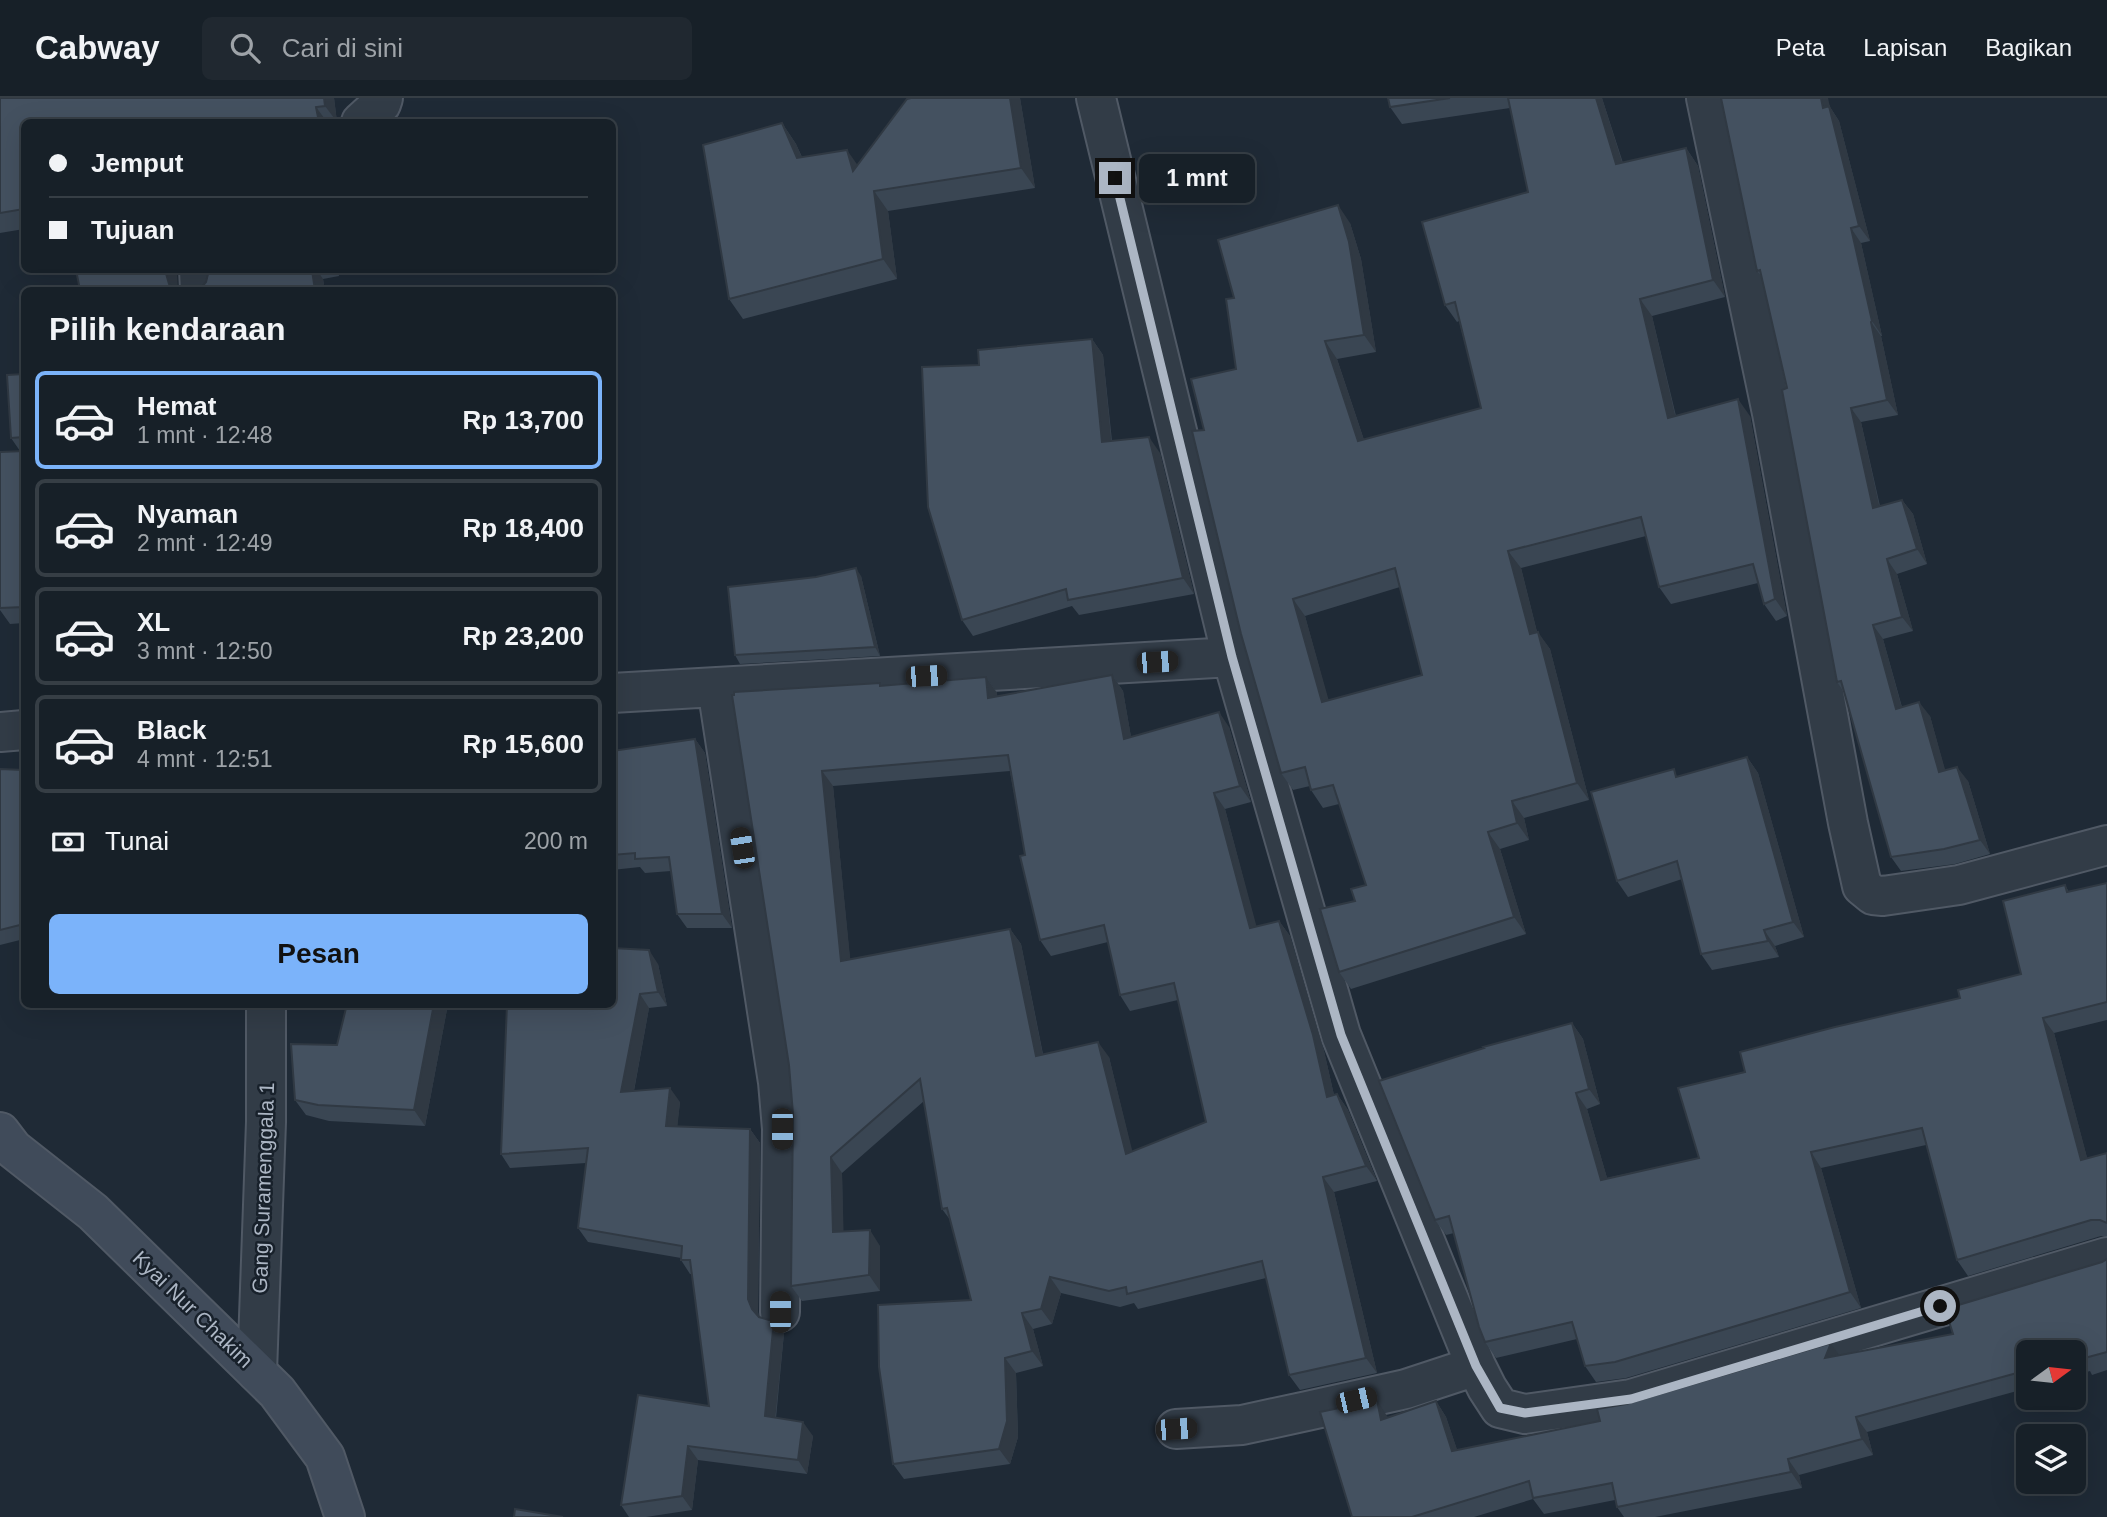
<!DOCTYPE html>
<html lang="id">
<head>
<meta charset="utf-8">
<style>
  body { margin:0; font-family:Helvetica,sans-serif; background:#202830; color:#f1f3f6; height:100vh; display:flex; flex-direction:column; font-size:26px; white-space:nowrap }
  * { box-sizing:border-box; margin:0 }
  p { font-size:23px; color:#9ea3a8 }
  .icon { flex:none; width:38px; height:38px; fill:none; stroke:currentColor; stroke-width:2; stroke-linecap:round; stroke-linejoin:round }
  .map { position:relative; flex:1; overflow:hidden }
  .drawer { position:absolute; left:21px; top:189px; width:595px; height:721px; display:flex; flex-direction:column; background:#172028; border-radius:10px; box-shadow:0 7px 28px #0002,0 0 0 2px #363e45 }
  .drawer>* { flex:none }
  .hud { position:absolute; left:21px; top:21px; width:595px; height:154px; border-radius:10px; box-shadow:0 7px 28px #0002,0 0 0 2px #363e45; display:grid; align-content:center; height:154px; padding:0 28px; background:#172028 }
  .needle { width:46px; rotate:75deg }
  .controls { position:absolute; left:2016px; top:1242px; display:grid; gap:14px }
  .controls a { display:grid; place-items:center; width:70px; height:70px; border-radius:10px; background:#172028; box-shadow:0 7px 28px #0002,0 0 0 2px #363e45; font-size:35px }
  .end { position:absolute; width:32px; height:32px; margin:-16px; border:9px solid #acb6c4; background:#111; box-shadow:0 0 0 4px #111 }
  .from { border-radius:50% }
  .bubble { position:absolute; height:49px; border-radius:10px; background:#172028; box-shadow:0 7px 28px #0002,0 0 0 2px #363e45; font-size:23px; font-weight:600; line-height:49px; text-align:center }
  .car { position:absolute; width:21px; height:42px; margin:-21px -10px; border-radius:9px; box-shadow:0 0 5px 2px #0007; background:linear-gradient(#222 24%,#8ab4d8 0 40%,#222 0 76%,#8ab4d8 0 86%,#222 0) }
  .hud b { display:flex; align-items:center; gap:24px; height:66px; font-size:26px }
  .hud b+b { border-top:2px solid #363e45 }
  .hud i { width:18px; height:18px; background:#f1f3f6 }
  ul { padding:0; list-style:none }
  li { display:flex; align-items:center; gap:21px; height:98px; margin:0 14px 10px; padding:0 14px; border:4px solid #363e45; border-radius:10px }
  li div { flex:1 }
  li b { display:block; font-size:26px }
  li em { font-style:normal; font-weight:600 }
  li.on { border-color:#7bb3fa }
  li>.icon { width:63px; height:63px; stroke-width:1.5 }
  h2 { padding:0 28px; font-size:32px; line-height:84px }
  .pay { display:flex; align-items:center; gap:18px; height:77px; padding:0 28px; font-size:26px }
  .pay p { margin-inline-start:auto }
  .primary-button { display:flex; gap:14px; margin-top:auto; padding:14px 28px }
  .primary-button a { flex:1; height:80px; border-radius:10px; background:#7bb3fa; color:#111; font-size:28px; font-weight:600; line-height:80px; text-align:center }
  header { display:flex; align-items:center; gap:42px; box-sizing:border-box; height:98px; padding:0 35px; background:#172028; border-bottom:2px solid #363e45 }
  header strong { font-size:33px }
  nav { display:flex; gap:38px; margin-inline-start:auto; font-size:24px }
  .search { width:490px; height:63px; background:#202830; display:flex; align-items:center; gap:18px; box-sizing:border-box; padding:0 24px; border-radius:10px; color:#9ea3a8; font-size:26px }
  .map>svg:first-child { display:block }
</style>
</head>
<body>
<header>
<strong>Cabway</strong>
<div class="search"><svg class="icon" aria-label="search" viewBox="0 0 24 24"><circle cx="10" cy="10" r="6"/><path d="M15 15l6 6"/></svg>Cari di sini</div>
<nav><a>Peta</a><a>Lapisan</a><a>Bagikan</a></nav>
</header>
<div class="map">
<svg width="2107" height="1419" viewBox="0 0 2107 1419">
  <rect width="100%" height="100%" fill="#1f2a36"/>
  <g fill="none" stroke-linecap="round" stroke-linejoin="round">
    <defs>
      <path id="street" d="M1096,0l136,559 109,378 135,331 11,22 13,20 25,6 106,-15 476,-142
        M1706,0l66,315 76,410 14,63 11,9 10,1 76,-11 148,-40
        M361,24l20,-18 2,-6
        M199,172l1,20
        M717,589l61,395 4,47 -2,183
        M612,595l620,-36
        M0,634l24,-2
        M257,1274l9,-250v-118
        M1176,1331l66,-4 65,-14 99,-22 70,-23"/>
      <path id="secondary" d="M0,1034l13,17 80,63 184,180 48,65 20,60"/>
    </defs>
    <use href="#street" stroke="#505965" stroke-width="42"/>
    <use href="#secondary" stroke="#505965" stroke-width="42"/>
    <use href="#street" stroke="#323c47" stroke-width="38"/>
    <use href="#secondary" stroke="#404b5a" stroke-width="38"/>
  </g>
  <path fill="#3a4653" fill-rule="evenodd" d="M0,0h334l3,24h-313v107l-24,4z
    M911,0h109l15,90 -147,23 9,68 -154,40 -14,-20 53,-176 14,21 6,13 55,8z
    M1388,0h214l21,65 63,-15 12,18 27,131 -73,19 24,100h74l37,200 -11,5 -12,-17 -6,-21 -87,21 -12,-17 -13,-51 -125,32 16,64 13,17 39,151 -65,18 5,22 -29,9 26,85 -175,55 -12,-17 16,-71 11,-16 -27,-81 -16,4 -12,-18 -1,-4 -17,4 -12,-17 -77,-343 32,-61 -2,-71 116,-75 11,36 15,93 -39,7 27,81 117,-32 -22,-87 -2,1 -12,-17 83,-113 -18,-84 -108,16 -12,-17zM1400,489l22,88 -94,25 -23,-84z
    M1830,9l9,14 31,120 -9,2 21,93h-1l17,79 -37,7 19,84 22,-6 11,14 14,50 -30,10 16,57 -30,8 19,68 28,9 15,55 23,10 22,73 -35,10 -54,7 -10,-14 -47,-165 -7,-10 -50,-294 -26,-112 -4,-5z
    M209,172h129l1,6 -16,3 2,11h-126l7,-8z
    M1092,241l11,16 9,86 48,12 34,141 -115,21 -7,-9 -99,30 -11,-16 17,-255z
    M24,276v249l-14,1 -10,-14v-158l20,-1 -9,-13z
    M861,478l19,80 -140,8 -5,-9z
    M1112,577l11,16 8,46 98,-10 22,75 -26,7 31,118 23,-6 11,15 34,115 10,44 3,-1 11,16 29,71 -43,11 43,181 -77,17 -11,-15 -23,-97 -128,31 -4,-6 -14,4 -59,-14 -9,31 -19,5 10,37 -27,7 2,64 -8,27 -106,15 -11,-15 78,-164 -20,-79 -9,-12 -18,-108 -82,72 1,59 37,14v45l-78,10 -11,-15 2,-172 -4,-49 -57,-370 148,-12 2,3 104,-9 11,16v3zM1010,673l30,169 11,16 57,-14 12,53 10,16 48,-11 28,122 -74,30 -23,-95 -66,-3 -22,-110 -11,-15 -160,31 -17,-174z
    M695,641l10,14 27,175h-45l-10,-14 -6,-43 -26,2 -5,-6 -28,3v-119z
    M1747,659l11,16 46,164 -29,9 4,11 -67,13 -11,-16 -19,-75 -54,18 -11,-16 62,-104z
    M0,671l24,1v169l-24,6z
    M2107,785v137l-53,13 33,125 20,-5v83h-6l-133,40 -11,-16 -31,-115 -105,23 40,140 -235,70 -30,4 -11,-16 -8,-27 -81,19 -11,-16 -31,-109 -8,2 -11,-15 137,-197 11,16 17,65 -13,5 20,69 92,-20 46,-86 215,-74 61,-24 44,-89 4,7z
    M658,866l9,42 -18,2 -15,83 46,11 -3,24 73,3 10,14 -2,169 1,5 10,3 5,-1 10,14 -8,85 37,18 -6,38 -109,-14 -6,50 -46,7h-17l-8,-12 88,-99 -17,-132h-2l-9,-14v-2l-93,-16 -10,-14 8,-65 -76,5 -9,-14z
    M347,906h101l-23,122 -96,-5 -23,-6 -11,-15 42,-55z
    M2107,1161v111l-15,5 -2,-4 -16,5v-23h-46v35l-161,44 6,23 -74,20 3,13 -147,29h-31l-7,-10 -2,-7 -71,14 -11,-15 -59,18h-122l35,-101 1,2 48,-17 10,16 11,33 143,-29 26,-17 205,-61 8,12 114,-21z"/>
  <path fill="#303943" d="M324,0h10l3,24 -12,-16z
    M1010,0h10l15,90 -14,-20z
    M1596,0h6l26,83 -12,-17z
    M1821,0h7l2,9 9,14 31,120 -11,-15z
    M316,9l11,15h-8z
    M782,25l14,21 15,34 -14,-20z
    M1686,50l12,18 27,131 -12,-17z
    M847,52l14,20 -8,1z
    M874,93l14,20 9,68 -14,-20z
    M1338,107l12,18 11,36 15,93 -12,-17z
    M1851,130l10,15 21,93 -10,-15z
    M165,172h12l1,20h-4l-5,-6z
    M312,172h5l6,9 2,11h-10z
    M1640,201l12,17 28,120 -12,-18z
    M1871,224l10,14 17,79 -11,-15z
    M1092,241l11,16 10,103 -11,-16z
    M1325,243l12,18 33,99 -12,-17z
    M1738,301l12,17 37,200 -12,-17z
    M1851,310l10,14 22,101 -10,-15z
    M1149,339l11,16 34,141 -11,-16z
    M1902,402l11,14 14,50 -10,-15z
    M1508,453l13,17 21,84 -12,-18z
    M1887,461l10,15 16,57 -11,-14z
    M856,470l5,8 19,80 -5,-9z
    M1293,501l12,17 29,103 -12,-17z
    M1873,527l10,14 23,84 -10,-14z
    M1538,534l12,17 39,151 -12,-17z
    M1112,577l11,16 11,63 -10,-15z
    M986,579l11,16 2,20 -11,-15z
    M1919,604l11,14 20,71 -11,-15z
    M1219,614l10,15 22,75 -11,-16z
    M695,641l10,14 27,175 -10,-14z
    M1747,659l11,16 46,164 -11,-15z
    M1957,669l11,14 22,73 -10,-14z
    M822,673l11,15 19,191 -11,-16z
    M1214,695l11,16 36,134 -11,-15z
    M1512,703l12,17 5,22 -12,-17z
    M1488,734l12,17 26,85 -12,-17z
    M1279,823l11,15 34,115 14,62 -11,-16z
    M1010,831l11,15 25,127 -10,-15z
    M1764,832l11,16 4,11 -11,-16z
    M649,852l9,14 9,42 -9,-14z
    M640,896l9,14 -18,98 -10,-14z
    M434,906h14l-23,122 -11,-16z
    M2043,920l11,15 38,143 -11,-16z
    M1572,925l11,16 17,65 -11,-15z
    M1098,944l11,15 28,113 -11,-16z
    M670,990l10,14 -4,38 -10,-14z
    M1576,995l11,16 25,86 -11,-15z
    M1337,996l11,16 29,71 -11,-15z
    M750,1031l10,14 -2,169 3,11 -9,-14 -4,-10z
    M1811,1054l10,16 40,140 -11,-16z
    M831,1059l11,16 2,75 -11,-16z
    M1323,1079l11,15 43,181 -11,-15z
    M870,1132l10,16v45l-11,-16z
    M1050,1179l11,16 -9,31 -11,-15z
    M1022,1215l11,16 10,37 -11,-15z
    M774,1221l10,14 -10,97 -9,-14z
    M1831,1245l11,16 -17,-1z
    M1005,1260l11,15 2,64 -8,27 -11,-15z
    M1377,1302l10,16 5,19 -11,-15z
    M1436,1303l10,16 17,50 -11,-16z
    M1856,1319l11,15 6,23 -11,-16z
    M803,1324l10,14 -6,38 -9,-14z
    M688,1348l10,14 -6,50 -10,-14z
    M1788,1361l11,16 3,13 -11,-16z"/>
  <path fill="#445160" stroke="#303943" stroke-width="2" fill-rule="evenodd" d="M0,0h324l1,8 -9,1 3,15h-295v87l-24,4z
    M911,0h99l11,70 -147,23 9,68 -154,40 -26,-154 79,-22 15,35 50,-8 6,21 54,-72z
    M1388,0h62l-60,9z
    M1508,0h88l20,66 70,-16 27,132 -73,19 28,119 70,-19 37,200 -11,5 -11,-40 -94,23 -18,-70 -133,34 22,83 8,-2 39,151 -65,18 5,22 -29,9 26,85 -175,55 -19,-63 35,-8 -4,-12 15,-4 -33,-100 -22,5 -6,-23 -24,6 -40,-139 -49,-203 12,-1 -13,-51 45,-10 -10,-70 8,-1 -16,-58 120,-35 11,37 15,93 -39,6 33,100 123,-33 -26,-106 -10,3 -23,-83 106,-30zM1395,470l27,107 -100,27 -29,-103z
    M1721,0h100l2,10 6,-2 30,120 -8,2 21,93 -1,1 16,78 -36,8 22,100 29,-8 15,49 -30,10 15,58 -29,8 23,84 23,-7 20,70 18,-5 23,73 -36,9 -53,8 -50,-176 -4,1 -55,-292 5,-2 -27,-118 -3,1z
    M76,172h89l4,14 7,6h-96z
    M209,172h103l3,20h-116l7,-8z
    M1092,241l10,103 47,-5 34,141 -115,22 -2,-11 -104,31 -34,-113 -6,-140 57,-2 -1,-15z
    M24,276v63l-13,1 -4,-63z
    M24,353v156l-24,1v-156z
    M856,470l19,79 -140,8 -7,-68 88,-10z
    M1112,577l12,64 95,-27 21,74 -26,7 36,135 29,-7 34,114 14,62 10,-3 29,72 -43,11 43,181 -77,17 -27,-114 -135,33 -1,-7 -17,4 -59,-14 -9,32 -19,4 10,38 -27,7 2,63 -8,28 -106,15 -14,-97 -1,-62 93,-5 -24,-92 -5,1 -22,-130 -89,78 2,75 37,-2 -1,45 -78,11 2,-172 -4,-49 -57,-370h2v-3l146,-9v3l106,-9 2,21zM1008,657l17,100 -5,1 20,84 64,-15 16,70 54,-12 32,139 -80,32 -28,-112 -62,14 -26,-127 -169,32 -19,-190z
    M695,641l27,175h-45l-8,-57 -34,2v-6l-23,2v-104z
    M1747,659l46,165 -29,8 4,11 -67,13 -24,-93 -60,20 -26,-89 83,-23 2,8z
    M0,671l24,1v154l-24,6z
    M2107,785v119l-64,16 38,142 26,-7v70l-7,-3h-9l-134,40 -35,-132 -111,24 39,140 -235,70 -30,4 -13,-44 -87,20 -6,-15 -30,-111 -14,4 -56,-139 105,-33 -1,-1 89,-24 17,66 -13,4 25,87 98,-22 -21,-70 67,-16 -5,-20 95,-25 125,-29 -2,-8 63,-16 -18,-73 62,-16 2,7z
    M612,850l37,2 9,42 -18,2 -19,98 49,-4 -4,38 84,3 -2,170 4,10 7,8 10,3 5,-1 -9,97 38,6 -5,38 -110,-14 -6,50 -61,9 17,-110 71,11 -19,-146h-9l1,-14 -104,-18 10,-80 -87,6 6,-150h105z
    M347,906h87l-20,106 -96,-5 -23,-5 -4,-56 46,1z
    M2107,1161v93l-26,7 -1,-4 -6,2v-4h-46v17l-172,47 6,22 -74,20 3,13 -174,35 -5,-24 -79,15 -4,-17 -117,36h-60l-32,-105 57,-12 4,20 55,-19 16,50 148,-30 -3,-12 29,-5 205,-61 -6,15 128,-24 -8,-25 157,-47z
    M515,1411l48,8h-49z"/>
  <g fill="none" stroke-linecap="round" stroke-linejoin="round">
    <path stroke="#acb6c4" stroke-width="9" d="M1115,80l117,479 109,378 135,331 24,42 25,5 106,-14 309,-93"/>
  </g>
  <g text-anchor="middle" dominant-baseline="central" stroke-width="5" stroke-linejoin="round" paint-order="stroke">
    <g font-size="21" fill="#acb6c4" stroke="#18212b">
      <text transform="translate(263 1090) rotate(-88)">Gang Suramenggala 1</text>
      <text transform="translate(193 1211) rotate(44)">Kyai Nur Chakim</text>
    </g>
  </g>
</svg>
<div class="controls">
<a><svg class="needle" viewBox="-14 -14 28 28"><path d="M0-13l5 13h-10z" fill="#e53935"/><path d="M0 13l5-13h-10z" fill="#9ea3a8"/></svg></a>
<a><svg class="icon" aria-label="layers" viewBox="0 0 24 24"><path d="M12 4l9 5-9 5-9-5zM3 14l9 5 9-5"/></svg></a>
</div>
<i class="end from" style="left:1940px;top:1208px"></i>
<i class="end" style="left:1115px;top:80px"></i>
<div class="bubble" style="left:1139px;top:56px;width:116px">1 mnt</div>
<i class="car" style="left:1157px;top:564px;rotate:86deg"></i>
<i class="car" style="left:926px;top:578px;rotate:87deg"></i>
<i class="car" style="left:742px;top:750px;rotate:351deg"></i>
<i class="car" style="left:782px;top:1031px;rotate:180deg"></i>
<i class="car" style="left:780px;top:1214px;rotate:0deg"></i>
<i class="car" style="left:1356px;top:1302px;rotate:77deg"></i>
<i class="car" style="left:1176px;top:1331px;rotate:86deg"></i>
<div class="hud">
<b><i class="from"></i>Jemput</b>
<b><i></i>Tujuan</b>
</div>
<section class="drawer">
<h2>Pilih kendaraan</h2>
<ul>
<li class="on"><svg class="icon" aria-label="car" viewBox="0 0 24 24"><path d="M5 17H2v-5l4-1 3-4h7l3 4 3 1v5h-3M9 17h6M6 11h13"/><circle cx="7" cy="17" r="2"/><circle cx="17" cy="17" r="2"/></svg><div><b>Hemat</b><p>1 mnt · 12:48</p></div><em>Rp 13,700</em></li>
<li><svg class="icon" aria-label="car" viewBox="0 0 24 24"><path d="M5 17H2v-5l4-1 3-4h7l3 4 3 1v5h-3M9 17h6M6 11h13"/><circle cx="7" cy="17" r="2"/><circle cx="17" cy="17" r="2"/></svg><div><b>Nyaman</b><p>2 mnt · 12:49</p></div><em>Rp 18,400</em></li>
<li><svg class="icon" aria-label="car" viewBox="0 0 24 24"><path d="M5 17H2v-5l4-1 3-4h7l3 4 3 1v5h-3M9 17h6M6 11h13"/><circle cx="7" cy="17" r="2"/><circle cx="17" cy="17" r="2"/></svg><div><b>XL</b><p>3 mnt · 12:50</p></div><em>Rp 23,200</em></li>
<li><svg class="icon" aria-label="car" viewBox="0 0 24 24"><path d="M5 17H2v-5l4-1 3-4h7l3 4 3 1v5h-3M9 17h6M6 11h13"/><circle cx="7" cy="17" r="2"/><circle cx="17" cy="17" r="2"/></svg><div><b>Black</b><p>4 mnt · 12:51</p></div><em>Rp 15,600</em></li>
</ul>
<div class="pay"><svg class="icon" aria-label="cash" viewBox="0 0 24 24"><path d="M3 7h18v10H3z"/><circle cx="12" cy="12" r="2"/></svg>Tunai<p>200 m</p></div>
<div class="primary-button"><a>Pesan</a></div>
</section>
</div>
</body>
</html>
